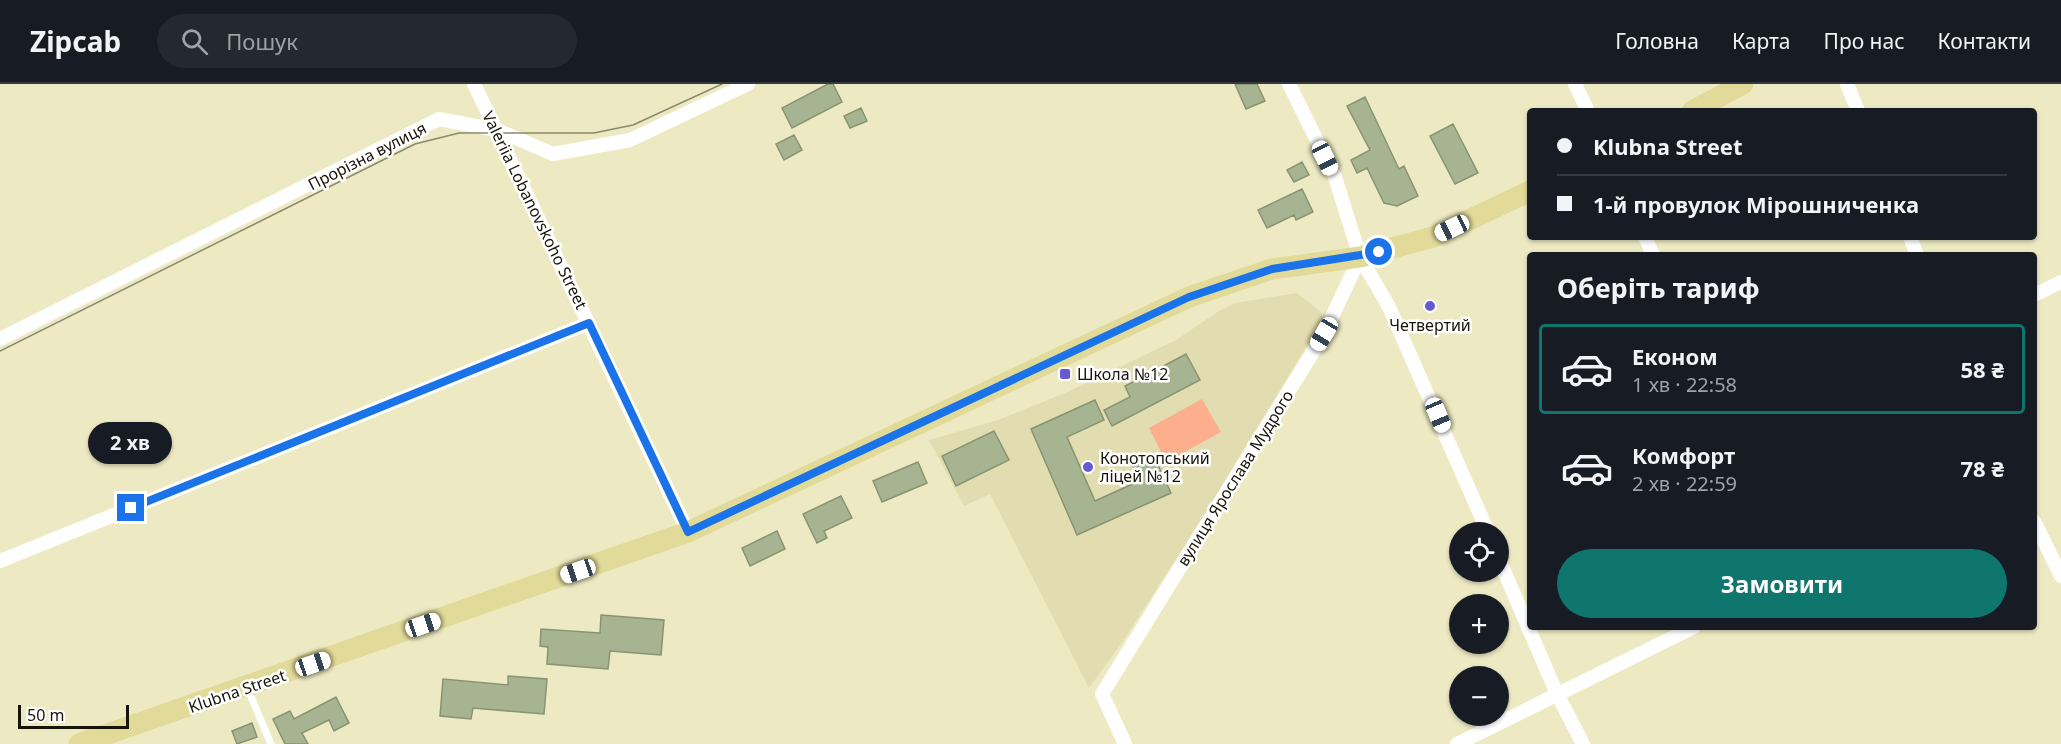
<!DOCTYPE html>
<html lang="uk">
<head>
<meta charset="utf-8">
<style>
  body { margin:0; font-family:"Noto Sans",sans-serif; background:#242831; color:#f1f3f6; height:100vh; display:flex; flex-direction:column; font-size:22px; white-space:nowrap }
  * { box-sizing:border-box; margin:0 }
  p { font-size:20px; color:#9ea1a6 }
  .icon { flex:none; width:33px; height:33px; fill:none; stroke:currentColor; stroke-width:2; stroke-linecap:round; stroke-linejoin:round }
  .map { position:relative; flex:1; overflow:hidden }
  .details { position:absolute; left:1527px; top:168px; width:510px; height:378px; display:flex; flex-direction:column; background:#171b24; border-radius:6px; box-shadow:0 2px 4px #0004 }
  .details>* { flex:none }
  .banner { position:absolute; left:1527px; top:24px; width:510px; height:132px; border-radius:6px; box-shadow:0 2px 4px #0004; display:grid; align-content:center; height:132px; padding:0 30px; background:#171b24 }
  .controls { position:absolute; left:1449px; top:438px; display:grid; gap:12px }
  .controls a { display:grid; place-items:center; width:60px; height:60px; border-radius:50%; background:#171b24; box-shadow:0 2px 4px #0004; font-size:30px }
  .scale { position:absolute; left:18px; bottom:15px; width:111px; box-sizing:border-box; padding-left:6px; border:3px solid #161407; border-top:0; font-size:16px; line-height:21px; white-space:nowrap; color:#161407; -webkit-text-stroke:4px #fff; paint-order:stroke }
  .end { position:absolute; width:27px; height:27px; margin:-14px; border:8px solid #1a73e8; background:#fff; box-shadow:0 0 0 3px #fff }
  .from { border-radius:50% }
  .bubble { position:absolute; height:42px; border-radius:21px; background:#171b24; box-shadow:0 2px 4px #0004; font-size:20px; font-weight:700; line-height:42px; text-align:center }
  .car { position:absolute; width:18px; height:36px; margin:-18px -9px; border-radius:8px; box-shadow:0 0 4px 2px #0007; background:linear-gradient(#fff 24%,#345 0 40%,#fff 0 76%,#345 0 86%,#fff 0) }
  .banner b { display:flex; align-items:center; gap:21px; height:57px; font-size:22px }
  .banner b+b { border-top:2px solid #363941 }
  .banner i { width:15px; height:15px; background:#f1f3f6 }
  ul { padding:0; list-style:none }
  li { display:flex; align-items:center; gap:18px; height:90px; margin:0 12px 9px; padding:0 18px; border:3px solid transparent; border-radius:6px }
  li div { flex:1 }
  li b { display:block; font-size:22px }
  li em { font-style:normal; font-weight:700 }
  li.active { border-color:#0f766e }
  li>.icon { width:54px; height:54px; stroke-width:1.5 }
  h2 { padding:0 30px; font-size:27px; line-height:72px }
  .action { display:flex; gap:12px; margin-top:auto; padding:12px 30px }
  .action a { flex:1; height:69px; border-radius:36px; background:#0f766e; color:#fff; font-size:24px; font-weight:700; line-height:69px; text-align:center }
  header { display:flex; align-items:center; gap:36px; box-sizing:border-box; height:84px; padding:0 30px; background:#171b24; border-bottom:2px solid #363941 }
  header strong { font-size:28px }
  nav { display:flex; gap:33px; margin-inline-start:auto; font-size:21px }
  .search { width:420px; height:54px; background:#242831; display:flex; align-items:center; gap:15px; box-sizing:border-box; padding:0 21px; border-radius:33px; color:#9ea1a6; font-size:22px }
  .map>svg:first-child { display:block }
</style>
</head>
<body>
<header>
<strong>Zipcab</strong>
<div class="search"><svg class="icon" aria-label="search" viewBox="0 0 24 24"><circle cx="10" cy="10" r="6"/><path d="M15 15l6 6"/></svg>Пошук</div>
<nav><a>Головна</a><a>Карта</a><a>Про нас</a><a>Контакти</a></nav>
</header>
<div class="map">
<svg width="2061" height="660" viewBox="0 0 2061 660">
  <rect width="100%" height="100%" fill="#edeac3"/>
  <path fill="#e1ddb0" d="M1297,209l24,19 2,7 -119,196 -83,129 -32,44 -99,-194 -26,12 -35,-66 69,-20 67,-27 111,-53 43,-29 16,-8z"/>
  <path fill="#fdae8c" d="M1202,315l19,33 -55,30 -17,-34z"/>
  <path fill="#a7b491" stroke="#889471" stroke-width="1.5" d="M828,0h5l9,18 -50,26 -10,-20z
    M1235,0h22l8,17 -19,8z
    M1365,13l34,72 5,-3 14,30 -21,10 -13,-3 -17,-35 -10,5 -6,-13 19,-10 -23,-44z
    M861,24l6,13 -17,7 -6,-12z
    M1453,40l25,49 -23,11 -25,-48z
    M794,51l8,15 -18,10 -8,-16z
    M1302,78l7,13 -15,7 -7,-12z
    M1302,105l11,23 -17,8 -2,-5 -27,13 -9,-18z
    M1186,270l14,26 -88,46 -8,-16 26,-13 -5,-11z
    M1095,316l9,20 -37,17 28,64 44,-20 -6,-15 21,-10 17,37 -94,42 -46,-106z
    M994,347l15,29 -53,26 -14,-30z
    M918,378l9,21 -45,19 -9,-21z
    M841,412l11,22 -28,13 3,7 -10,5 -14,-29z
    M777,447l8,18 -35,17 -8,-18z
    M601,531l63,5 -3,35 -51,-4 -2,18 -61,-5 1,-17 -8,-1 1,-17 59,4z
    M508,592l39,3 -3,35 -71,-6 -2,11 -31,-3 3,-37 65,6z
    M336,613l13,26 -15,8 -5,-11 -27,13 6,11h-23l-12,-25 17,-8 4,8z
    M252,639l5,14 -20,7 -5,-13z"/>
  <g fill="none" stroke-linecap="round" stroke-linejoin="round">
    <path stroke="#fff" stroke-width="7" d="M247,603l24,57"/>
    <path stroke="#fff" stroke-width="14" d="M474,0l214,448
      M1289,0l46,93 25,80 29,50 99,225
      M1575,0l13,27
      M1847,0l11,27
      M1645,153l8,18
      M1910,153l7,18
      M2034,211l27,-13
      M0,255l439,-220 58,11 56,24 77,-14 118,-56
      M2034,437l27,55
      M1498,473l59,137 26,50
      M0,477l589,-238
      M1125,660l-23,-50 222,-360 36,-77
      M1457,660l237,-117"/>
    <path stroke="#e1da99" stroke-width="21" d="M1692,27l51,-27
      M79,660l609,-212 501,-235 83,-28 88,-12 73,-20 97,-46"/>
    <path stroke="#8b896e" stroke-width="1.5" d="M0,267l415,-207 44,-11h135l39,-8 89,-41"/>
  </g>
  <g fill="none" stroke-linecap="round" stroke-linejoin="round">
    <path stroke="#1a73e8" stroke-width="8" d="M131,424l458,-185 99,209 501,-235 83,-28 107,-17"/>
  </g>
  <g fill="#6659d3" stroke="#fff" stroke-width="2">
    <circle cx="1430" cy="222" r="6"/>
    <rect x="1059" y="284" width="12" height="12" rx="3"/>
    <circle cx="1088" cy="383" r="6"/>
  </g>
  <g text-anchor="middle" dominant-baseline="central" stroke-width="5" stroke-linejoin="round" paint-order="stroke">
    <g font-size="16" fill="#161407" stroke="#fff">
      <text transform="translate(367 72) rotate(-27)">Прорізна вулиця</text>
      <text transform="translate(535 126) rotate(64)">Valeriia Lobanovskoho Street</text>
      <text transform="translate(1235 394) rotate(-58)">вулиця Ярослава Мудрого</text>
      <text transform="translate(237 607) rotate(-19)">Klubna Street</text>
    </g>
    <g font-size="16" fill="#161407" stroke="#fff" text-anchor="start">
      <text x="1430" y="241" text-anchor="middle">Четвертий</text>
      <text x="1077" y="290">Школа №12</text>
      <text x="1100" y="374">Конотопський<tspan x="1100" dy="18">ліцей №12</tspan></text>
    </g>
  </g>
</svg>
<div class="controls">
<a><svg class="icon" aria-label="locate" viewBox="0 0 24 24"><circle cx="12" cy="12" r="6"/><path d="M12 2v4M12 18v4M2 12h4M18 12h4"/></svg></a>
<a>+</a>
<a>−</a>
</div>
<div class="scale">50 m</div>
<i class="end from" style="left:1379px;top:168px"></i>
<i class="end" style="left:131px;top:424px"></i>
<div class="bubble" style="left:88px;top:338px;width:84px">2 хв</div>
<i class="car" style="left:1325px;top:74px;rotate:154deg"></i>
<i class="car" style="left:1452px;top:144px;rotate:245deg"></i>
<i class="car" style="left:1324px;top:250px;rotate:211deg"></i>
<i class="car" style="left:1438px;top:331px;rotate:157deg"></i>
<i class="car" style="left:578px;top:487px;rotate:251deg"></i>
<i class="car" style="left:423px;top:541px;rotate:71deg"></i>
<i class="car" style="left:313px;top:580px;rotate:71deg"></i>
<div class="banner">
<b><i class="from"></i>Klubna Street</b>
<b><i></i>1-й провулок Мірошниченка</b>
</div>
<section class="details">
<h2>Оберіть тариф</h2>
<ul>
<li class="active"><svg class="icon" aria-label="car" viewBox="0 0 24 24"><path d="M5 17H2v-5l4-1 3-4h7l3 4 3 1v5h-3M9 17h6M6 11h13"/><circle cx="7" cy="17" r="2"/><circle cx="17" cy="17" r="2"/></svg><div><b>Економ</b><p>1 хв · 22:58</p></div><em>58 ₴</em></li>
<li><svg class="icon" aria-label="car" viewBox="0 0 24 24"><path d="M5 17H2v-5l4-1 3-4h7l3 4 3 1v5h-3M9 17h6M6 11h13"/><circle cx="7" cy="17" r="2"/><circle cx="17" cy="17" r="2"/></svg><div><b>Комфорт</b><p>2 хв · 22:59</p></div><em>78 ₴</em></li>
</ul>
<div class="action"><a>Замовити</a></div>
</section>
</div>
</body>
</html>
